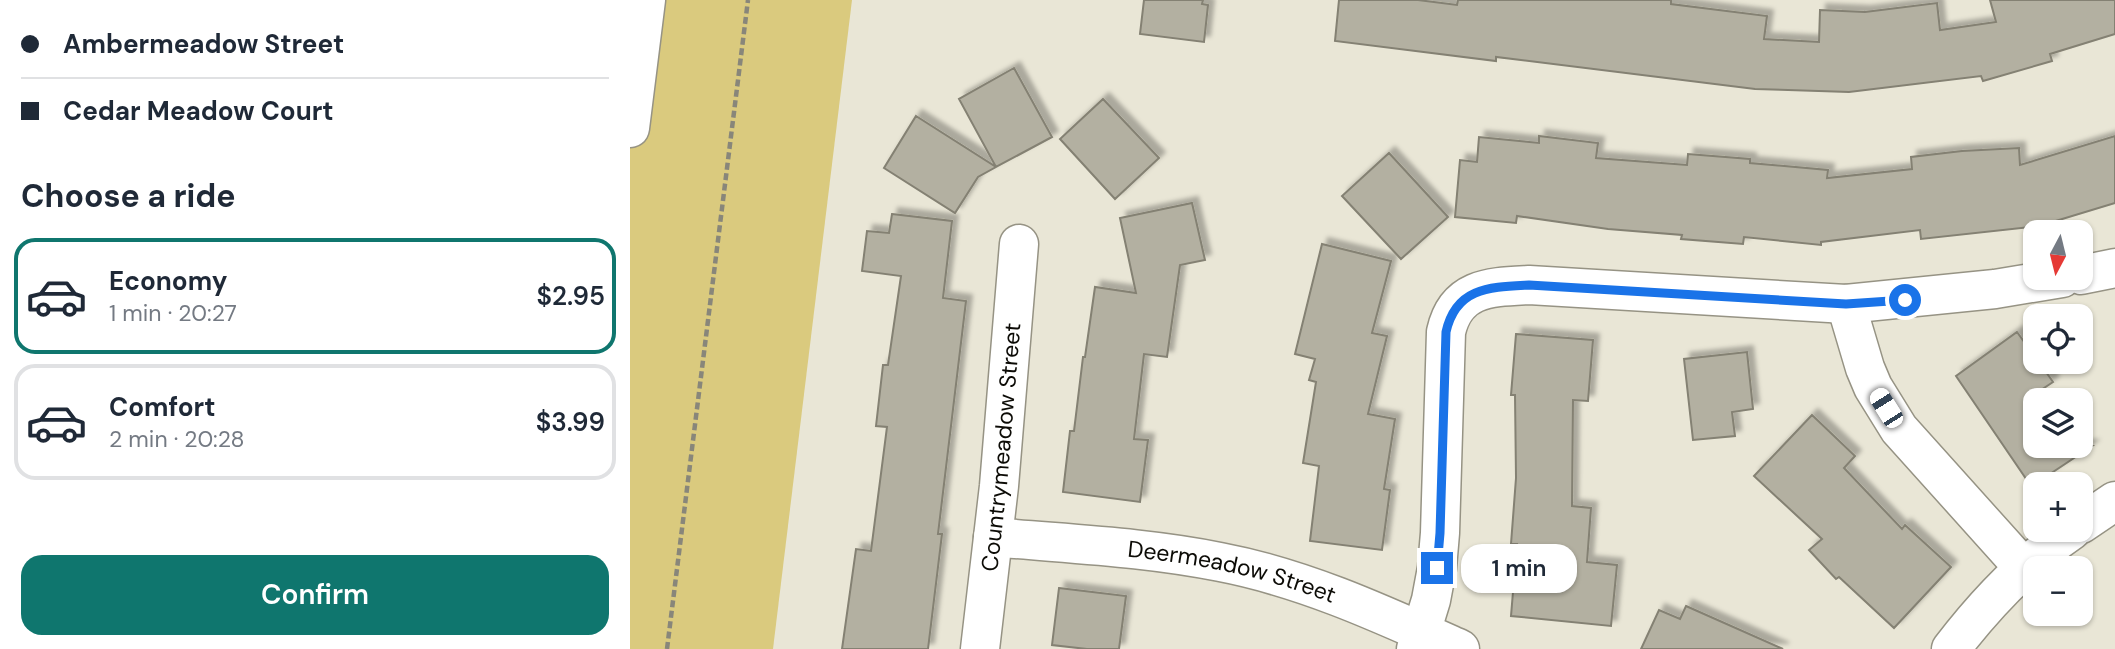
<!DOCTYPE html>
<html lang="en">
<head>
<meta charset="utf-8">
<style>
  body { margin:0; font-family:"DM Sans",sans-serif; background:#f2f2f3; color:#1f2937; height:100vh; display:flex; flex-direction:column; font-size:26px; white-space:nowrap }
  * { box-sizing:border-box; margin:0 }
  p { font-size:23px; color:#747a83 }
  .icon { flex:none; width:38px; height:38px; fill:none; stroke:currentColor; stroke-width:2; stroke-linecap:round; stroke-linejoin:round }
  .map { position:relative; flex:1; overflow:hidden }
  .details { display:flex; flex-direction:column; background:#fff; width:630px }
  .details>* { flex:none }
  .guide { display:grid; align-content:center; height:154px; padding:0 21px; background:#fff }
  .needle { width:46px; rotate:187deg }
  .controls { position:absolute; left:1393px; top:220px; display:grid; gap:14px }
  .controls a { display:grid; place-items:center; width:70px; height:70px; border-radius:14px; background:#fff; box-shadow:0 2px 5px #0004; font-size:35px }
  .end { position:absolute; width:32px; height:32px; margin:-16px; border:9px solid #1a73e8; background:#fff; box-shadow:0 0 0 4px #fff }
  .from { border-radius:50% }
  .bubble { position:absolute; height:49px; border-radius:21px; background:#fff; box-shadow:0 2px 5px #0004; font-size:23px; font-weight:600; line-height:49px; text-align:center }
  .car { position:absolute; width:21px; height:42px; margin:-21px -10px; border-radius:9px; box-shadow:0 0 5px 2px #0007; background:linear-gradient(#fff 24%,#345 0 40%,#fff 0 76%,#345 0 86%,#fff 0) }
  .guide b { display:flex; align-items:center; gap:24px; height:66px; font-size:26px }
  .guide b+b { border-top:2px solid #e0e1e3 }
  .guide i { width:18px; height:18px; background:#1f2937 }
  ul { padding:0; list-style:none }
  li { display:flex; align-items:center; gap:21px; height:116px; margin:0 14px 10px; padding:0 7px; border:4px solid #e0e1e3; border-radius:21px }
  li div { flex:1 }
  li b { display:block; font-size:26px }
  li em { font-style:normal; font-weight:600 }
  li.active { border-color:#0f766e }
  li>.icon { width:63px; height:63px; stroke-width:1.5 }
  h2 { padding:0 21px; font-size:32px; line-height:84px }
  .cta { display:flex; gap:14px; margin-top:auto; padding:14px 21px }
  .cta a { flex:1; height:80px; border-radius:21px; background:#0f766e; color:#fff; font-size:28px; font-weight:600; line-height:80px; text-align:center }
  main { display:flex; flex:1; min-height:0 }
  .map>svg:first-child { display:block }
</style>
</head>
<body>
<main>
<section class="details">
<div class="guide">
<b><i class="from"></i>Ambermeadow Street</b>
<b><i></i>Cedar Meadow Court</b>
</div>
<h2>Choose a ride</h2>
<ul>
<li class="active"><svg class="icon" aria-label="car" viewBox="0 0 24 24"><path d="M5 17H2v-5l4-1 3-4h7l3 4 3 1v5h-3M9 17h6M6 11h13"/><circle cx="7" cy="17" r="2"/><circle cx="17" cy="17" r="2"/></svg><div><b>Economy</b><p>1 min · 20:27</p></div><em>$2.95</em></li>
<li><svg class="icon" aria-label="car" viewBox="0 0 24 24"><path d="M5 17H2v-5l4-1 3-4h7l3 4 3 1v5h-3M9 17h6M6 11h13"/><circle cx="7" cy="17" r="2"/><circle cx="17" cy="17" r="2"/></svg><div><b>Comfort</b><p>2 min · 20:28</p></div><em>$3.99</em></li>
</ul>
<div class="cta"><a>Confirm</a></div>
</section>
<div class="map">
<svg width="1485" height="649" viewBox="0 0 1485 649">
  <defs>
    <filter id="shadow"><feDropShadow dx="6" dy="-6" stdDeviation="2" flood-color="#0004"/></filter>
  </defs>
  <rect width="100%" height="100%" fill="#e9e6d6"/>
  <path fill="#daca7e" d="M0,0h222l-79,649h-143z"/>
  <path fill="#b3b0a1" stroke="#848173" stroke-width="2" filter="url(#shadow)" d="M514,0h59l-1,4 6,1 -4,37 -64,-8z
    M709,0h79l39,5 1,-5h213v4l96,12 -3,23 55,3 1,-32 45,2 72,-9 3,27 56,-8 -6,-22h125v34l-65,20 2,7 -69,20 -2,-5 -132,16 -94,-3 -259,-32v4l-161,-20z
    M384,68l38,69 -56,30 -37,-68z
    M473,99l56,59 -44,41 -55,-60z
    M286,116l80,51 -18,10 -23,36 -71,-45z
    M909,136l59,7 -2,15 91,7 1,-11 62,5v4l78,7 -1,8 85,-9 -1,-12 51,-6 57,-3 1,17 95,-29v67l-66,20v2l-128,14 -1,-9 -99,12v3l-77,-8 -1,7 -62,-5 1,-4 -74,-6 -91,-13 -1,7 -61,-6 5,-57 17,2 2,-25 60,6z
    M759,153l59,64 -47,42 -59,-63z
    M562,203l13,57 -25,5 -13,92 -23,-3 -10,85 14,1 -8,62 -77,-10 7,-61h4l9,-74h2l10,-70 41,6 -16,-75z
    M262,214l60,7 -9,77 23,3 -28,233h4l-14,115h-86l14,-100 15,2 16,-124 -11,-1 7,-61h5l13,-89 -39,-5 5,-40 22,2z
    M692,244l69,17 -19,72 15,3 -19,78 27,5 -11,70 6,1 -8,60 -72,-9 9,-75 -16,-3 13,-81 -7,-2 6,-21 -20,-5z
    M1387,332l18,25v5h4l14,20 -18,12v52h57l-57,38v8l-79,-116z
    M886,334l77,6 -5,61 -15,-1 -1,106 19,2 -4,54 30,3 -6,61 -100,-10 6,-72h-6l5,-66 -1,-83h-4z
    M1117,352l6,57 -21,3 3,24 -42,4 -9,-81z
    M1182,415l43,41 -11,12 58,61 3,-4 46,42 -57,61 -55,-51 -3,2 -27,-29 13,-11 -68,-63z
    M429,588l67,8 -7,53h-32l-35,-4z
    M1056,606l97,43h-142l18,-39 21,9z"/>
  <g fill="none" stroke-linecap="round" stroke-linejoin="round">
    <defs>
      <g id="minor">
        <path d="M0,128l16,-128"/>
        <path d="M1451,275l34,-7"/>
        <path d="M1216,304l19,64 8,19 26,42 124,138"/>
        <path d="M1451,524l34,-23"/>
        <path id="s1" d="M363,537c76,7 153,10 227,25 84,16 162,52 240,87"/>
        <path id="s2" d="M350,649l19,-163 20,-242"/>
        <path d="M786,649l15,-49 6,-32 3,-35 6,-201c10,-45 44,-45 83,-47l317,19 149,-15 67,-11"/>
        <path d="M1321,649c35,-46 73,-86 121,-119"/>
      </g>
    </defs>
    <use href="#minor" stroke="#969384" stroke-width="41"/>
    <path stroke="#88867a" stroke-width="4.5" stroke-dasharray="7 3.5" stroke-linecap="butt" d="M37,649l81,-649"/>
    <use href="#minor" stroke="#fff" stroke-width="38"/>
  </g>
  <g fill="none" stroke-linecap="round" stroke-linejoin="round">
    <path stroke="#1a73e8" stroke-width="9" d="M807,568l3,-35 6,-201c10,-45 44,-45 83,-47l317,19 59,-4"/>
  </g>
  <g text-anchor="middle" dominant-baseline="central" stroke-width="7" stroke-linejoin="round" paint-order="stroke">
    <g font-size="23" fill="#0c0b06" stroke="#fff">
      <text stroke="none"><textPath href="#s2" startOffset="203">Countrymeadow Street</textPath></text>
      <text stroke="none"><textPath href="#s1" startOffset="242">Deermeadow Street</textPath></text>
    </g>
  </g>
</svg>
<div class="controls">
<a><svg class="needle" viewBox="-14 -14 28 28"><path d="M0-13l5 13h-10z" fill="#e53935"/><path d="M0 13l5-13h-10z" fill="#747a83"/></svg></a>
<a><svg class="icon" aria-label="locate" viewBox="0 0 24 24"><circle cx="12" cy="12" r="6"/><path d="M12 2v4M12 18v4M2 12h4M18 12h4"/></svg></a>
<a><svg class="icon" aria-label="layers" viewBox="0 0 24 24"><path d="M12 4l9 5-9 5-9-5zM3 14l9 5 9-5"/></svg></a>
<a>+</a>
<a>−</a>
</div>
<i class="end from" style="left:1275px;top:300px"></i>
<i class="end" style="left:807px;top:568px"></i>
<div class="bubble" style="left:831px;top:544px;width:116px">1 min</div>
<i class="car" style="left:1256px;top:408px;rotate:328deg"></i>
</div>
</main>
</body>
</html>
